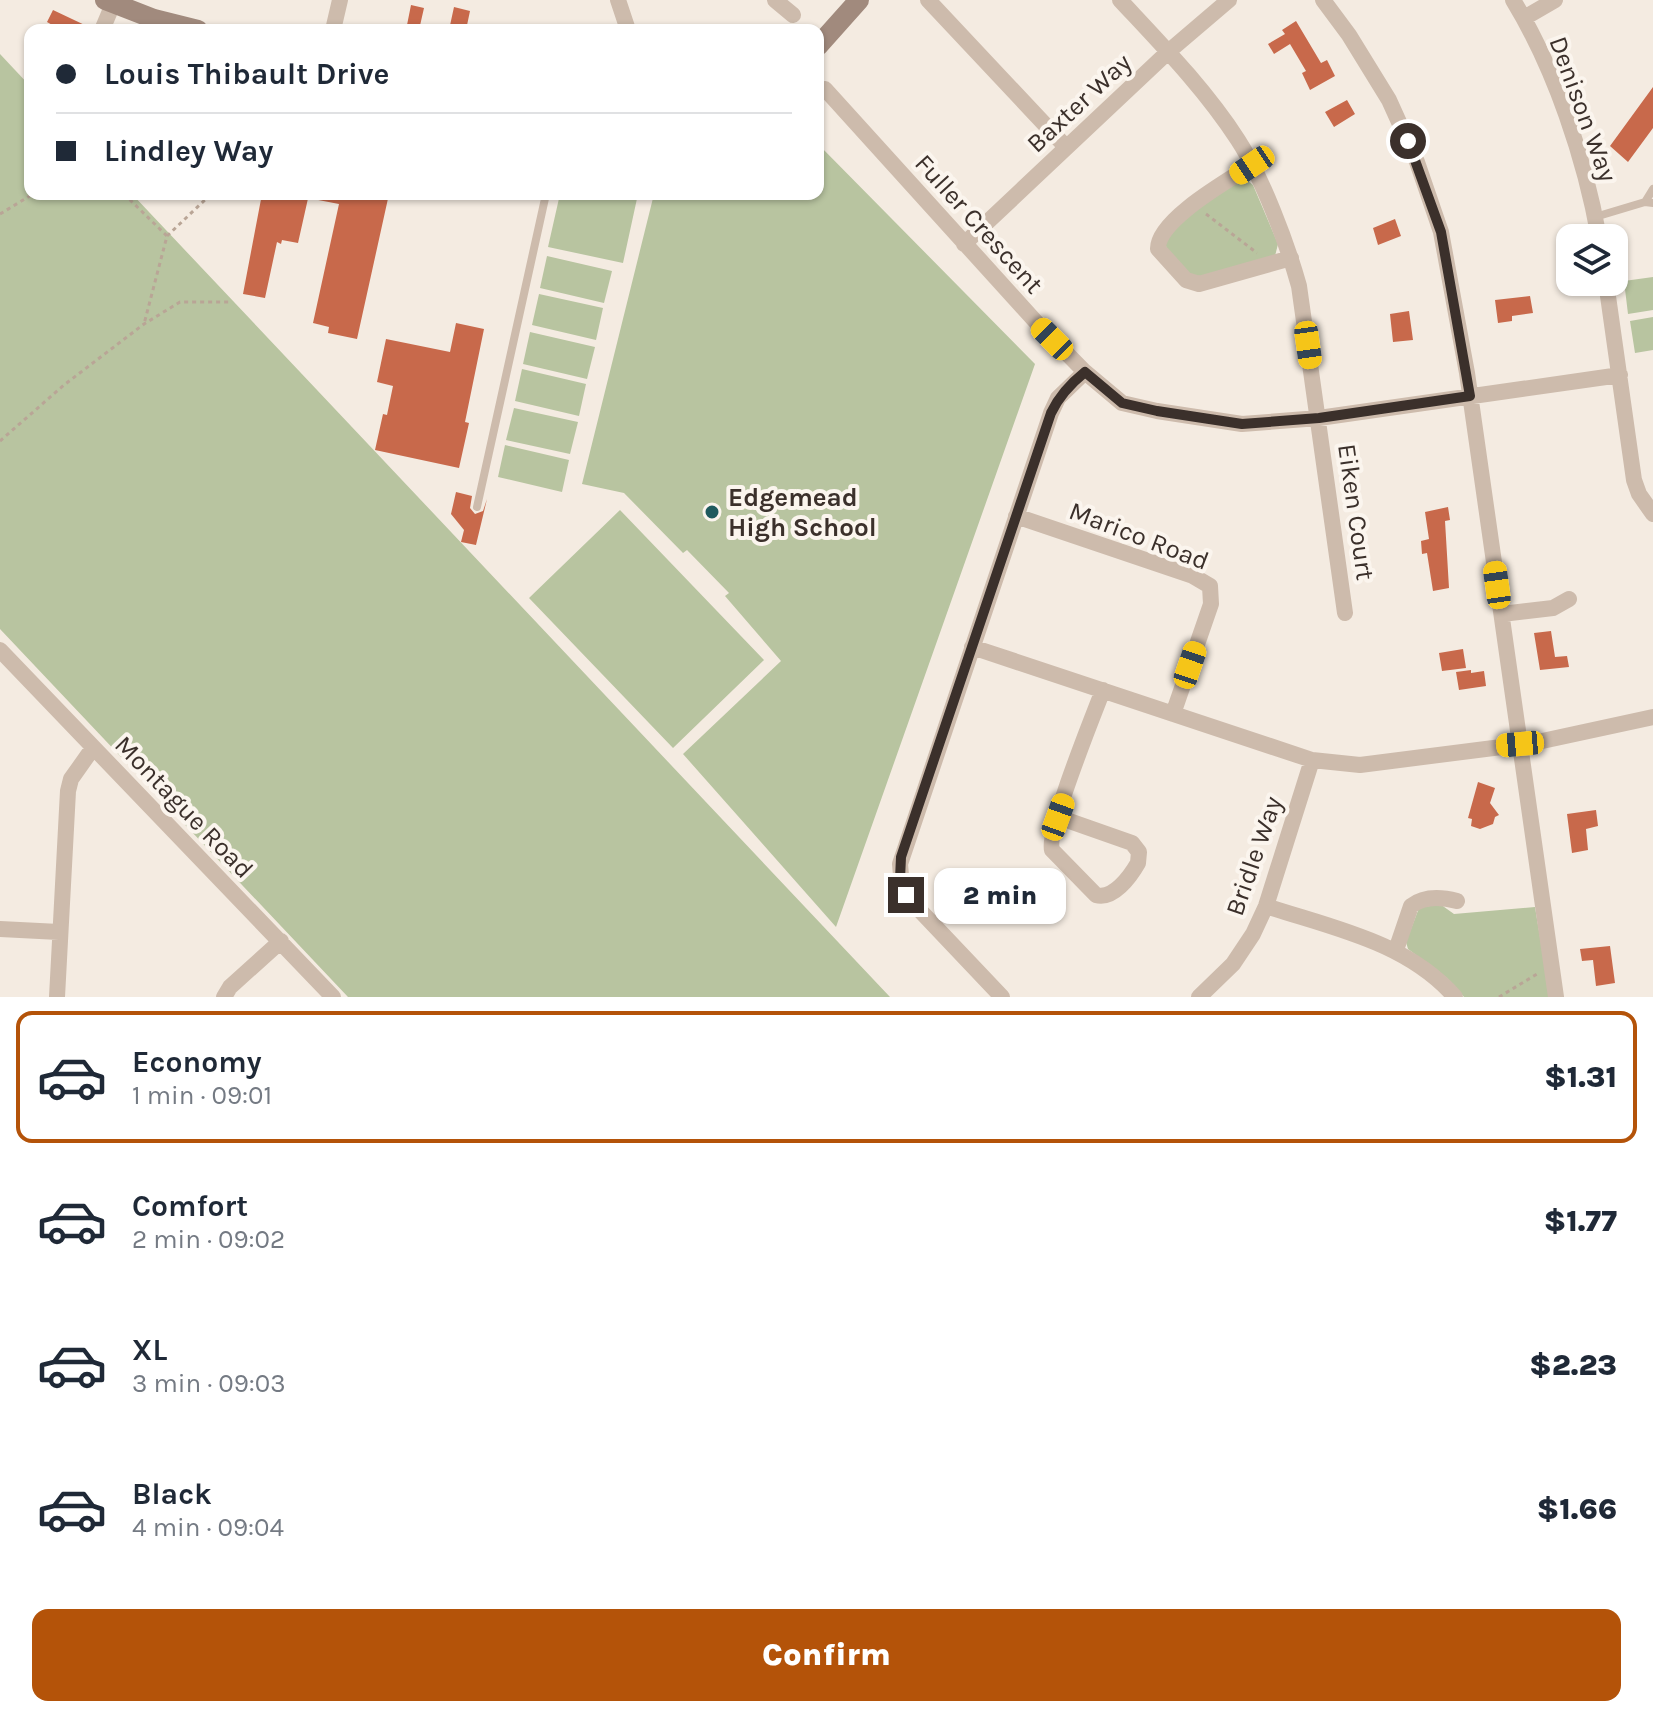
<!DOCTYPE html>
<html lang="en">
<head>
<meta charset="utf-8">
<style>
  body { margin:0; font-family:Karla,sans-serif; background:#f2f2f3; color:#1f2937; height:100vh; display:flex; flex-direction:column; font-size:30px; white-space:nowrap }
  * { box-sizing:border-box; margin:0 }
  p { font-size:26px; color:#747a83 }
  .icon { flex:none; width:44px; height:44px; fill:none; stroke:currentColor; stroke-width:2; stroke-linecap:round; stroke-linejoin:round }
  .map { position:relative; height:997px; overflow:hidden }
  .sheet { display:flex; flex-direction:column; background:#fff; flex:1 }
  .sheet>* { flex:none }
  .hud { position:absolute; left:24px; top:24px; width:800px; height:176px; border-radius:16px; box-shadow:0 2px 6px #0004; display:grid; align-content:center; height:176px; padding:0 32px; background:#fff }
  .controls { position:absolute; left:1556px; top:224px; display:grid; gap:16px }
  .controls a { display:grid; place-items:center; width:72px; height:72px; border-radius:16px; background:#fff; box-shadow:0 2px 6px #0004; font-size:40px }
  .end { position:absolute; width:36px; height:36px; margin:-18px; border:10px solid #3b302b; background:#fff; box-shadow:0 0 0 4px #fff }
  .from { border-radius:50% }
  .bubble { position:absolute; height:56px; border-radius:16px; background:#fff; box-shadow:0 2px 6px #0004; font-size:26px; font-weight:800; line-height:56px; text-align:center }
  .car { position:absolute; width:24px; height:48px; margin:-24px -12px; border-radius:10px; box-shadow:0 0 6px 2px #0007; background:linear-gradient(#f5c518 24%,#345 0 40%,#f5c518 0 76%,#345 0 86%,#f5c518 0) }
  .hud b { display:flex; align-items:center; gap:28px; height:76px; font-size:30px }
  .hud b+b { border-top:2px solid #e0e1e3 }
  .hud i { width:20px; height:20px; background:#1f2937 }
  ul { padding:14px 0 0; list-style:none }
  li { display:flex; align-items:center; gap:24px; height:132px; margin:0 16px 12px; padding:0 16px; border:4px solid transparent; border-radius:16px }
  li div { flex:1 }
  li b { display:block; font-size:30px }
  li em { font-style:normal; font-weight:800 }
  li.on { border-color:#b45309 }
  li>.icon { width:72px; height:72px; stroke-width:1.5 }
  .primary-button { display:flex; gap:16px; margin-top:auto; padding:16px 32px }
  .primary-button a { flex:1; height:92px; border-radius:16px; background:#b45309; color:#fff; font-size:32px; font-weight:800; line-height:92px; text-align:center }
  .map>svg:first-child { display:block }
</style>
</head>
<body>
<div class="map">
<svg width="1653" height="997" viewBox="0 0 1653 997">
  <rect width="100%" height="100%" fill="#f4ebe1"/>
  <path fill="#b8c4a0" d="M0,54l30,32v108h102l758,803h-542l-348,-368z
    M818,144l217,220 -199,563 -153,-173 98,-93 -56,-65 4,-3 -42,-43 -4,3 -59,-60 -42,-9 72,-290h164z
    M1240,180l8,1 5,4 25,59 -3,12 -79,23c-8,-8 -29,-21 -30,-33 -2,-22 58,-55 74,-66z
    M560,194h78l-15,69 -75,-16z
    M547,256l65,15 -8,32 -64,-15z
    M1653,277v33l-25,4 -4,-33z
    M539,294l64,14 -7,32 -64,-15z
    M1653,317v33l-18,3 -5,-32z
    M530,332l65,15 -8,32 -64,-15z
    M522,369l64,15 -7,32 -64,-15z
    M514,408l64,14 -8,32 -64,-14z
    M505,445l64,15 -7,32 -64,-15z
    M620,510l144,150 -91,88 -144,-150z
    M1440,904l14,10 81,-7 15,90h-86l-17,-19 -39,-29 -2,-7 13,-34z"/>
  <path fill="#c8694b" d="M411,5l13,3 -5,22h-13z
    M454,7l16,4 -4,19h-17z
    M53,10l38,18v2h-39l2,-4 -7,-4z
    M1296,21l25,42 6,-3 8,16 -25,14 -8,-17 4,-2 -16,-27 -16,10 -6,-10 17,-10 -3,-4z
    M1653,87v41l-25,34 -18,-16z
    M1347,100l8,14 -21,13 -9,-15z
    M262,194h47l-11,49 -16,-3 -1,4 -4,-2 -12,56 -22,-4z
    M314,194h75l-32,145 -29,-6 1,-6 -16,-4 26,-119 -26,-5z
    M1395,219l6,17 -23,9 -5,-17z
    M1530,296l3,17 -21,3v5l-14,2 -3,-23z
    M1409,311l4,29 -20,2 -3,-28z
    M456,323l28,6 -19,93 4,1 -10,45 -84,-18 8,-36 4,1 6,-29 -16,-4 9,-43 64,13z
    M456,492l16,4 -2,12 5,6 8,-3 4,-12 -11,46 -15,-3 3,-12 -13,-16z
    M1448,507l2,13 -5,1 4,67 -16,3 -6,-38 -5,1 -1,-13 8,-2 -4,-27z
    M1551,631l4,26 12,-1 2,11 -29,3 -6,-37z
    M1463,649l3,19 -24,3 -3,-18z
    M1471,670v3l13,-2 2,15 -27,4 -3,-18z
    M1478,782l17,6 -5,15 9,12 -4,2 -2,7 -13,5 -9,-3 1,-7 -4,-1z
    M1596,810l2,16 -12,3 2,21 -16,3 -5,-39z
    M1610,946l5,37 -19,3 -3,-26 -11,1 -2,-12z"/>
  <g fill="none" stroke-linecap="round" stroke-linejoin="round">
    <path stroke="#b9a596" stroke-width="3" stroke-dasharray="4 4" stroke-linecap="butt" d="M124,194l43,42 -23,88
      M0,214l33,-20
      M1206,214l51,39
      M167,236l40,-38 -2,-4
      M0,441l64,-56 80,-61 36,-22h52
      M1499,997l38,-23"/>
    <path stroke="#cdbbac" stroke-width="8" d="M1645,202l8,-13
      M1595,217l50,-15 8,1
      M477,507l69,-313"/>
    <path stroke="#cdbbac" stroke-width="16" d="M618,0l10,30
      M775,0l18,15
      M928,0l138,147
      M1120,0c41,44 85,89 118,140 24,37 49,103 61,146l46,327
      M1323,0l26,35 40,65 28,62 24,70 26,141 89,624
      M1513,0c42,69 72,159 86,238
      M1524,18l31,-18
      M102,30l11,-26
      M333,30l7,-30
      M825,89l211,233 49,50 37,31 35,8 85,13 77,-6 301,-43
      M1252,165c-23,15 -95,55 -94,84l28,31 13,4 92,-26
      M964,244l204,-192 61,-52
      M1606,282l28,198 5,14 14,20
      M1016,516l177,60 17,10 1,18 -38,110
      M1502,614l51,-6 16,-9
      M972,647l340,113 48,5 173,-22 120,-26
      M0,650l333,347
      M1058,817l74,26 7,9 -1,11c-8,14 -25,37 -42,32l-44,-45c-6,-18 41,-134 51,-160
      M1266,906c67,22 141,36 189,91
      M0,929l59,3
      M1396,950l15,-44c13,-10 31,-9 46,-5
      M57,997l11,-206 3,-12 22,-31
      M224,997l6,-10 51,-46
      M1002,997l-91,-96 -9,-14 -2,-23 151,-451 7,-15 27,-26
      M1199,997l34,-33 20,-30 13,-28 46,-146"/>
    <path stroke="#a18a7d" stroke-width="20" d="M105,0l49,19 44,11
      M818,46l41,-46"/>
  </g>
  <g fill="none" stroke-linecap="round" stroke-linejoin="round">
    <path stroke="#3b302b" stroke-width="10" d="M906,895l-6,-16 1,-22 150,-444c8,-17 19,-29 34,-41l37,31 35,8 85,13 77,-6 151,-22 -29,-164 -33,-91"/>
  </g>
  <circle fill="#1f5a5e" stroke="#fbf5ee" stroke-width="3" cx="712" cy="512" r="8"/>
  <g text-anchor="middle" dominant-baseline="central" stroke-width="8" stroke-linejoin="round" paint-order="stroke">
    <g font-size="26" fill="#3b302b" stroke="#fbf5ee">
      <text transform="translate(1079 103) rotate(-43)">Baxter Way</text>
      <text transform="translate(1583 109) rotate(70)">Denison Way</text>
      <text transform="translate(979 224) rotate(48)">Fuller Crescent</text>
      <text transform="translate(1356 512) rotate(82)">Eiken Court</text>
      <text transform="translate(1139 536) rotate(21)">Marico Road</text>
      <text transform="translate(184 807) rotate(46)">Montague Road</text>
      <text transform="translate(1254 856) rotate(-71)">Bridle Way</text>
    </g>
    <g font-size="26" font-weight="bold" fill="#3b302b" stroke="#fbf5ee" text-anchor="start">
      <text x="728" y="497">Edgemead<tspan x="728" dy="30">High School</tspan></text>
    </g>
  </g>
</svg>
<div class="controls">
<a><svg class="icon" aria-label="layers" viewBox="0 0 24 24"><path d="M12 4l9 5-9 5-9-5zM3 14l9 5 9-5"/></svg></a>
</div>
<i class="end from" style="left:1408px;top:141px"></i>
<i class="end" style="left:906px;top:895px"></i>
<div class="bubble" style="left:934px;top:868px;width:132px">2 min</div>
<i class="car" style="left:1252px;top:165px;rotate:236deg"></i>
<i class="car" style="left:1052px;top:339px;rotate:315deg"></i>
<i class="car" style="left:1308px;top:345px;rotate:172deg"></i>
<i class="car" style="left:1497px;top:585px;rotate:352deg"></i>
<i class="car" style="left:1190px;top:665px;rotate:19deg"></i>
<i class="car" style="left:1520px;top:744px;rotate:265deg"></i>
<i class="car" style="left:1058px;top:817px;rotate:20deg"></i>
<div class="hud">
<b><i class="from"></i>Louis Thibault Drive</b>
<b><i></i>Lindley Way</b>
</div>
</div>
<section class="sheet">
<ul>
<li class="on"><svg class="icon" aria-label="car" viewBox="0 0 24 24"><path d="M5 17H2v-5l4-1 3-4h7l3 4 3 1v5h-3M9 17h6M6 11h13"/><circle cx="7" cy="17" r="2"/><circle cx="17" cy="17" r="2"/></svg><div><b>Economy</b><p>1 min · 09:01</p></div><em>$1.31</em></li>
<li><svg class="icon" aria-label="car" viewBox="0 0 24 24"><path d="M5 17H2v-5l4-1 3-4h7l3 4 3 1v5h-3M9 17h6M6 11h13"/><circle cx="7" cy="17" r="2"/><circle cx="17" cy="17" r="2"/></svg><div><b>Comfort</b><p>2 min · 09:02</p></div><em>$1.77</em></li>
<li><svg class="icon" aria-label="car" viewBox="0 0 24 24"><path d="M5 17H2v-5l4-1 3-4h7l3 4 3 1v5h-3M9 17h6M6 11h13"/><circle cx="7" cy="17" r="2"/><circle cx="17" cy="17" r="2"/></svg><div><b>XL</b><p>3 min · 09:03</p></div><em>$2.23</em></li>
<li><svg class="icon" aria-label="car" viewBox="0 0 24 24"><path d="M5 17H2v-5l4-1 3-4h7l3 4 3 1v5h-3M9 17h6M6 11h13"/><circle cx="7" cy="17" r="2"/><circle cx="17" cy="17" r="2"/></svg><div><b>Black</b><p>4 min · 09:04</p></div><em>$1.66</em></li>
</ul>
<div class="primary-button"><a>Confirm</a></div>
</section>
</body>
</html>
